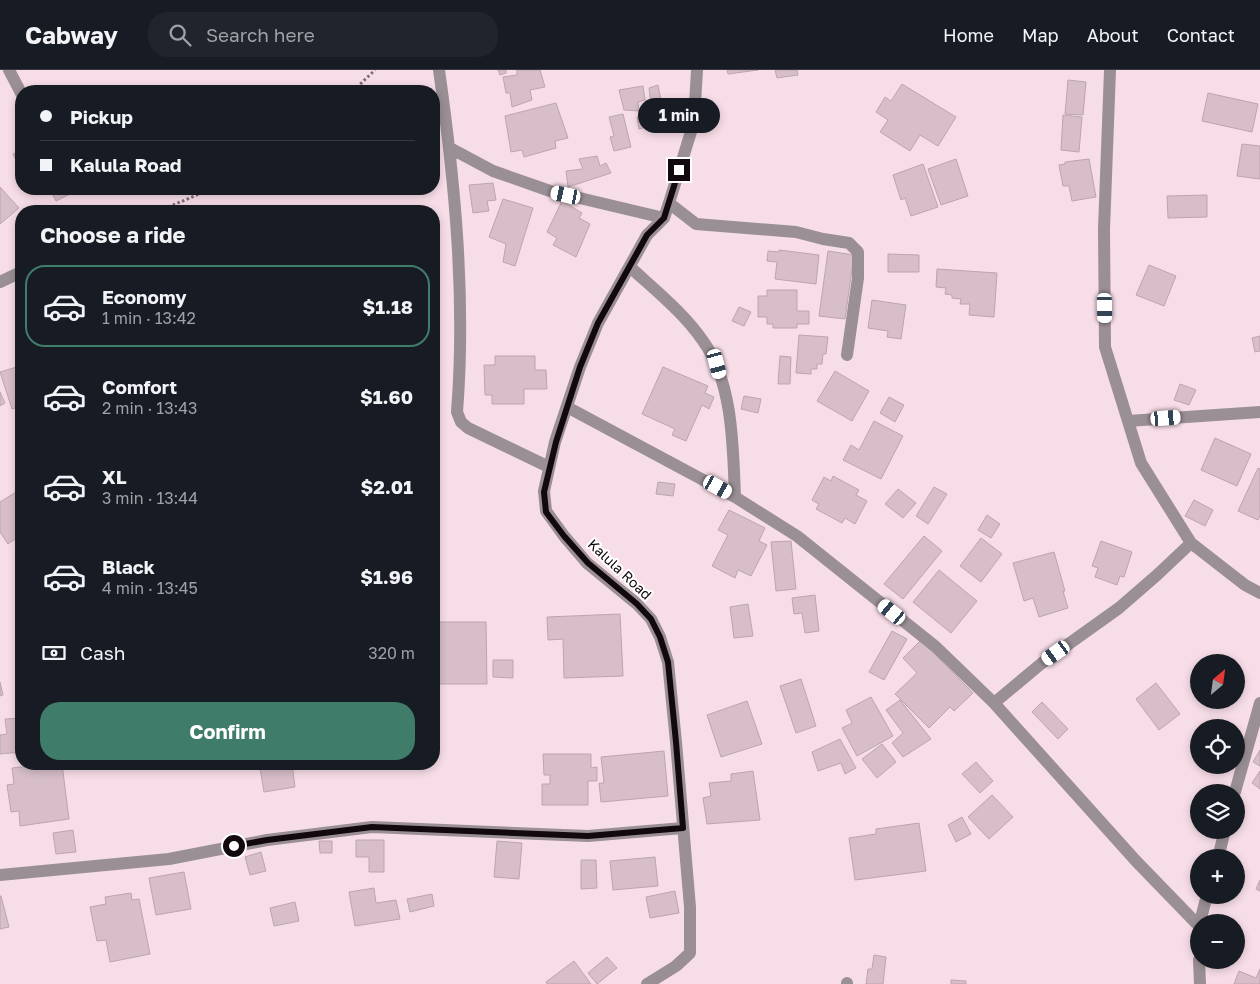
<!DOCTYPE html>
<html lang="en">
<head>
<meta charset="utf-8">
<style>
  body { margin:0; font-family:"Golos Text",sans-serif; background:#20242c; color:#f1f3f6; height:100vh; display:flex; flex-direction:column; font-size:19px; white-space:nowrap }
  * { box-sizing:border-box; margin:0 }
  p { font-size:16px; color:#9ea1a6 }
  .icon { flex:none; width:28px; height:28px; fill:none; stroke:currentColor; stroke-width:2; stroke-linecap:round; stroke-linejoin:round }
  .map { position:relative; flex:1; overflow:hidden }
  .panel { position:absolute; left:15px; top:135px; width:425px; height:565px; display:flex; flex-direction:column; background:#171b24; border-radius:20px; box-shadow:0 2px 8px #0003 }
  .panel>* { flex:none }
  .guide { position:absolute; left:15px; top:15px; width:425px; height:110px; border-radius:20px; box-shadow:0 2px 8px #0003; display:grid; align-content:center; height:110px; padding:0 25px; background:#171b24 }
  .needle { width:32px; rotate:29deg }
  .tools { position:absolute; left:1190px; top:584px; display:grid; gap:10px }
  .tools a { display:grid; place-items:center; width:55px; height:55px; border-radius:50%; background:#171b24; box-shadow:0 2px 8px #0003; font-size:25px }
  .end { position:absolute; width:22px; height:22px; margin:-11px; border:6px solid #11090d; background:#fff; box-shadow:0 0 0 2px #fff }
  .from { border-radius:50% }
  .bubble { position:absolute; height:35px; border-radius:18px; background:#171b24; box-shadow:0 2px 8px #0003; font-size:16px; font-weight:700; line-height:35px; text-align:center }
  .car { position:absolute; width:15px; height:30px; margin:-15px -8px; border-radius:6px; box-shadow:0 0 4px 1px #0007; background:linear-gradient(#fff 24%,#345 0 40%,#fff 0 76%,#345 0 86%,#fff 0) }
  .guide b { display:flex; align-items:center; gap:18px; height:48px; font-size:19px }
  .guide b+b { border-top:1px solid #363941 }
  .guide i { width:12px; height:12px; background:#f1f3f6 }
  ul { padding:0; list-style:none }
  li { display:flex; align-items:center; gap:15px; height:82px; margin:0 10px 8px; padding:0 15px; border:2px solid transparent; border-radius:20px }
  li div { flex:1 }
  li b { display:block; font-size:19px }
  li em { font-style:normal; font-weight:700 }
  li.current { border-color:#3f7d6a }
  li>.icon { width:45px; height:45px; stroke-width:1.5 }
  h2 { padding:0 25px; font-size:22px; line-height:60px }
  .pay { display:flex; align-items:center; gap:12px; height:55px; padding:0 25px; font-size:19px }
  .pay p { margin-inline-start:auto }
  .action { display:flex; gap:10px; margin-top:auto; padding:10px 25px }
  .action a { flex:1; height:58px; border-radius:20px; background:#3f7d6a; color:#fff; font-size:20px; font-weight:700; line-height:58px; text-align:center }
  header { display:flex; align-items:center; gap:30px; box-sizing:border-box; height:70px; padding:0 25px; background:#171b24; border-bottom:1px solid #363941 }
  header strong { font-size:24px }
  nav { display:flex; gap:28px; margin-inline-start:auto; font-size:18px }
  .search { width:350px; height:45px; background:#20242c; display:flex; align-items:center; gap:12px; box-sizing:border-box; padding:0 18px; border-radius:20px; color:#9ea1a6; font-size:19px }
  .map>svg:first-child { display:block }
</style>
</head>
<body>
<header>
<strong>Cabway</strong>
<div class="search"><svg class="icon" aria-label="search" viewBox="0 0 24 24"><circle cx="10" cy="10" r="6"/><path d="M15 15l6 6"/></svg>Search here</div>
<nav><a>Home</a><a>Map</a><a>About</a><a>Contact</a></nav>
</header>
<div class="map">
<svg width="1260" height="914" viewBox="0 0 1260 914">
  <rect width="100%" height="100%" fill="#f7dde7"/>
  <path fill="#d7bec8" stroke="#bda5af" d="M498,0h8v3l-6,2z
    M517,0h23l5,17 -15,3 2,10 -20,7 -2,-14h-4l-3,-16 14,-2z
    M727,0h31l-30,4z
    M775,0h22l1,5 -21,3z
    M1068,10l18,2 -3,33 -18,-1z
    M902,14l54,33 -18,29 -18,-11 -10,16 -30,-19 8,-12 -12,-8 9,-15 6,4z
    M658,15l7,37 -26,7 -2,-12 15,-4 -3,-25z
    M643,16l2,14 -7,2 1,9 -15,-1 -5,-20z
    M1208,23l50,11 -6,28 -50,-11z
    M556,33l12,35 -13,3 1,7 -32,9 -2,-7 -11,2 -6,-36z
    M623,44l8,33 -17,4 -4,-14 4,-1 -5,-19z
    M1063,45l19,2 -3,35 -18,-2z
    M1242,74l18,2v33l-23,-3z
    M21,80v20l-8,-16z
    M597,86l3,10 6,-3 5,10 -43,14 -2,-16 17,-2 -4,-10z
    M956,89l12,37 -27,9 -13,-36z
    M1089,89l7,38 -24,4 -3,-15h-6l-4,-21 6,-1v-2z
    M923,94l15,43 -27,9 -6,-18 -4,2 -8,-25z
    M493,113l3,17 -9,1 2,10 -16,2 -4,-28z
    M0,117l19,21 -19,16z
    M50,119h30l-24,12z
    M1207,125v22l-39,1 -1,-22z
    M503,129l30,9 -18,58 -12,-4 3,-18 -17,-7z
    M562,131l20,12 -3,5 11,6 -14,33 -23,-12 4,-7 -10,-6z
    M779,180l40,5 -3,29 -41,-5 2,-17 -10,-1 1,-10 11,1z
    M828,181l26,4 -9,64 -26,-3z
    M888,184l31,1v17h-31z
    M1149,195l27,11 -12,30 -28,-11z
    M937,199l60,4 -3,44 -25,-2 1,-11h-10l1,-5 -9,-1v-3l-7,-1 1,-6 -10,-1z
    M434,206l5,61 -5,1z
    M767,220h30v21h12v13h-12v4h-24v-4h-6v-7h-9v-21h9z
    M872,230l34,5 -5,34 -14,-2 1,-6 -20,-3z
    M739,237l12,5 -7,14 -12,-5z
    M799,265l29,2 -2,17h-3l-1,10h-5v5h-6v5l-15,-1z
    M1260,266v15l-5,1 -3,-14z
    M495,286h40v14h11l1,19h-23v15h-32v-9h-7l-1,-30h11z
    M780,286l11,1 -1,27h-12z
    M20,296l1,5v35l-9,3 -12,-37z
    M663,297l45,19 -3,7 9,4 -5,12 -7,-4 -16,36 -14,-6 3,-6 -33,-15z
    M835,301l34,20 -17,30 -35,-20z
    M1180,314l16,6 -7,15 -15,-5z
    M0,322l5,11 -5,3z
    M744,326l17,3 -3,14 -17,-4z
    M889,327l15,8 -9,17 -15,-9z
    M874,351l29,15 -22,43 -38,-19 8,-15 8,5z
    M1215,368l36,16 -14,32 -36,-16z
    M1258,398l2,1v47l-2,4 -20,-9z
    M833,406l26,14 -3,5 11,6 -12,23 -10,-6 -3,5 -26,-14 3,-5 -7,-4 12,-23 7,4z
    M658,412l17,2 -2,12 -17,-2z
    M934,417l13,7 -19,30 -12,-8z
    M21,419v60l-6,-10 -7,5 -8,-12v-30z
    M898,419l18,14 -13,15 -18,-14z
    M1194,430l19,10 -8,16 -20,-10z
    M729,440l36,18 -6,13 8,4 -16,31 -13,-6 -3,8 -23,-12 16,-31 -10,-5z
    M987,445l13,9 -9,14 -13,-8z
    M924,466l18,15 -39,48 -19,-15z
    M981,468l21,16 -21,28 -21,-16z
    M791,471l5,48 -20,2 -5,-49z
    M1101,471l31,11 -8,25 -4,-1 -3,9 -22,-8 3,-9 -6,-2z
    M1054,482l11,39h-2l5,17 -29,9 -6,-19 -9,3 -11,-38z
    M939,500l38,31 -26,32 -38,-31z
    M815,525l4,36 -14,2 -3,-20 -8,1 -2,-16z
    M748,534l5,32 -19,2 -4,-31z
    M620,544l3,62 -59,2 -1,-39 -15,1 -1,-23z
    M434,552h52l1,62h-53z
    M892,561l15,8 -23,41 -15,-8z
    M921,570l52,53 -19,18 -4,-4 -21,21 -34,-34 22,-21 -14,-15z
    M493,590h20v18l-20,-1z
    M801,609l15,47 -20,7 -16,-47z
    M0,612l3,13 -3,1z
    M1156,613l24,31 -21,16 -23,-31z
    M871,627l22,39 -36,20 -15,-28 10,-5 -6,-13z
    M900,630l31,39 -28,18 -11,-14 11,-10 -17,-23z
    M747,631l15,43 -41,13 -14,-42z
    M1042,632l26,27 -10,10 -26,-27z
    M21,648v34l-21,2v-19l7,-1 -2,-15z
    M840,669l16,29 -11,6 -4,-11 -23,8 -6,-19z
    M882,674l14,18 -19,16 -15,-19z
    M1260,680v16l-7,-4z
    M664,681l4,45 -67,6 -2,-19h5l-3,-26z
    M543,684h48v14l6,-1v14h-9v24h-46v-21h8v-9h-6z
    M976,692l17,19 -13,12 -18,-19z
    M46,694h16l7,55 -49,7 -1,-15 -8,1 -4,-27 7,-1 -2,-16z
    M265,694h27l3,23 -31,5 -4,-24 6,-1z
    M753,701l7,49 -53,4 -4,-26 8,-2 -2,-13 22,-2v-7z
    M1260,701v18l-8,-6z
    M992,725l21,22 -24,22 -21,-22z
    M962,747l9,17 -15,8 -8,-17z
    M919,753l7,48 -71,9 -6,-42 27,-4v-5z
    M73,760l3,22 -20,2 -3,-21z
    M356,770h28v32h-15v-15h-13z
    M319,771h13v12h-12z
    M497,771l25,2 -3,36 -25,-2z
    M261,782l5,19 -16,4 -5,-18z
    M655,787l3,29 -45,4 -3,-29z
    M581,790h15l1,28 -16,1z
    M184,802l7,37 -35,6 -7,-37z
    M1260,810v11l-4,-2z
    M374,818l2,15 20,-3 4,19 -45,7 -6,-34z
    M675,821l4,22 -29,5 -4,-21z
    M131,823l1,7 7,-1 11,55 -40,8 -4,-22 -9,1 -7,-34 16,-3 -1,-7z
    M432,824l2,12 -24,6 -3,-13z
    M0,826h1l8,31 -9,2z
    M295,832l4,19 -25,5 -4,-18z
    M874,885l12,2 -3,27h-17l2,-15h4z
    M607,887l10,11 -20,16 -9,-11z
    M574,891l17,23h-44l-1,-2z
    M1260,899v15h-26l5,-13 17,7z
    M951,910l15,1v3h-15z"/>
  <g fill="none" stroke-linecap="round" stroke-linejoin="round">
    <path stroke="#7f6e75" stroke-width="3" stroke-dasharray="2.5 2.5" stroke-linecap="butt" d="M353,21l22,-21
      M159,141l52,-22"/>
    <path stroke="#9a8f94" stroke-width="12" d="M9,0l12,23
      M439,0c16,113 27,228 18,342l4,10 7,6 81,39
      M1110,0l-6,159 1,118 36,116 50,80 54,42 15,8
      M450,78l43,23 57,20 114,27
      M669,133l27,21 100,8 27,7 26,4 9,9v26l-11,77
      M630,197c25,23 54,46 73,74 30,41 30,106 32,156
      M0,212l21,-10
      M567,337l168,90 62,39 139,111 58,56 142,158 63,65
      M1128,351l132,-9
      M994,633l48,-40 77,-55 38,-33 34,-32
      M1235,722l25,-89
      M1218,788l7,-28
      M0,805l169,-16 98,-19 105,-13 216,9 95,-8
      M1200,852l7,-27
      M1199,890l1,24
      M647,914l29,-18 14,-13v-46l-14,-165 -8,-80 -8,-25 -9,-18 -14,-15 -50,-41 -23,-27 -18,-25 -2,-20 11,-49 25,-75 18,-44 49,-88 17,-17 5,-15 25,-81 3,-52
      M847,914v-1"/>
  </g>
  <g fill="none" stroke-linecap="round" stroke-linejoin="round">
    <path stroke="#11090d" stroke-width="6" d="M234,776l33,-6 105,-13 216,9 95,-8 -7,-86 -8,-80 -8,-25 -9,-18 -14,-15 -49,-41 -24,-27 -18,-24 -2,-20 12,-50 24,-75 18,-44 49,-88 17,-17 15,-48"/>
  </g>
  <g text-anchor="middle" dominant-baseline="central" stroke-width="4" stroke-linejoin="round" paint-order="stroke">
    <g font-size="14" fill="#11090d" stroke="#fff">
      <text transform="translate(620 499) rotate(43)">Kalula Road</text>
    </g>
  </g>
</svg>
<div class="tools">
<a><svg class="needle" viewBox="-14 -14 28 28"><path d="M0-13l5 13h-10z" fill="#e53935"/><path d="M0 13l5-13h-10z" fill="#9ea1a6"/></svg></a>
<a><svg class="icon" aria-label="locate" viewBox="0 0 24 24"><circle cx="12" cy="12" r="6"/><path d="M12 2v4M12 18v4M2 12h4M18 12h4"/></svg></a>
<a><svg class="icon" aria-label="layers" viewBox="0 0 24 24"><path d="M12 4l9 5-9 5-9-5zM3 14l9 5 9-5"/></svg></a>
<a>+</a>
<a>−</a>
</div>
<i class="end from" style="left:234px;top:776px"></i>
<i class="end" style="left:679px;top:100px"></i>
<div class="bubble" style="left:638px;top:28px;width:82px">1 min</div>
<i class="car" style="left:566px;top:125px;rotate:282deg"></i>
<i class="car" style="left:1105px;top:238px;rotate:179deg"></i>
<i class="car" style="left:717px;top:294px;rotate:165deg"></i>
<i class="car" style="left:1166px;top:348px;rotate:86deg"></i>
<i class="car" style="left:718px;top:417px;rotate:119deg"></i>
<i class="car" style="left:892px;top:542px;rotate:309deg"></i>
<i class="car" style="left:1056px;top:583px;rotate:235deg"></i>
<div class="guide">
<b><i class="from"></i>Pickup</b>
<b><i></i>Kalula Road</b>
</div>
<section class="panel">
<h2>Choose a ride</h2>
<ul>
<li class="current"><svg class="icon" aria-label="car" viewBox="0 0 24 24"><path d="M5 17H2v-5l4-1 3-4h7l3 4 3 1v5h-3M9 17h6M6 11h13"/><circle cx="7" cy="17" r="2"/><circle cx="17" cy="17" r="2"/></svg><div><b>Economy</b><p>1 min · 13:42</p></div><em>$1.18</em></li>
<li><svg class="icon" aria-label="car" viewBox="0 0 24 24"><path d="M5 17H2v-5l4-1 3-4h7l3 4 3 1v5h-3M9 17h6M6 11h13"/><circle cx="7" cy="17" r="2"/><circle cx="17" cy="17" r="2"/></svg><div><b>Comfort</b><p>2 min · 13:43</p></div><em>$1.60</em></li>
<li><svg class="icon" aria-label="car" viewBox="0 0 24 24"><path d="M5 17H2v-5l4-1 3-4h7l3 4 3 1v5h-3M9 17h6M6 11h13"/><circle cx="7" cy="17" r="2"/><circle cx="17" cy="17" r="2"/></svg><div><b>XL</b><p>3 min · 13:44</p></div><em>$2.01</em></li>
<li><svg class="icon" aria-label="car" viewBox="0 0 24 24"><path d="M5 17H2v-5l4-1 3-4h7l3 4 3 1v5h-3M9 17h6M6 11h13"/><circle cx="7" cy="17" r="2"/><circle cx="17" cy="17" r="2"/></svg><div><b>Black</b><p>4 min · 13:45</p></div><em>$1.96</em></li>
</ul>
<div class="pay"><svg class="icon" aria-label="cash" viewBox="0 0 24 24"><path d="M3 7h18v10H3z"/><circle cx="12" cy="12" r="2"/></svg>Cash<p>320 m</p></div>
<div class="action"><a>Confirm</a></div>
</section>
</div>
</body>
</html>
